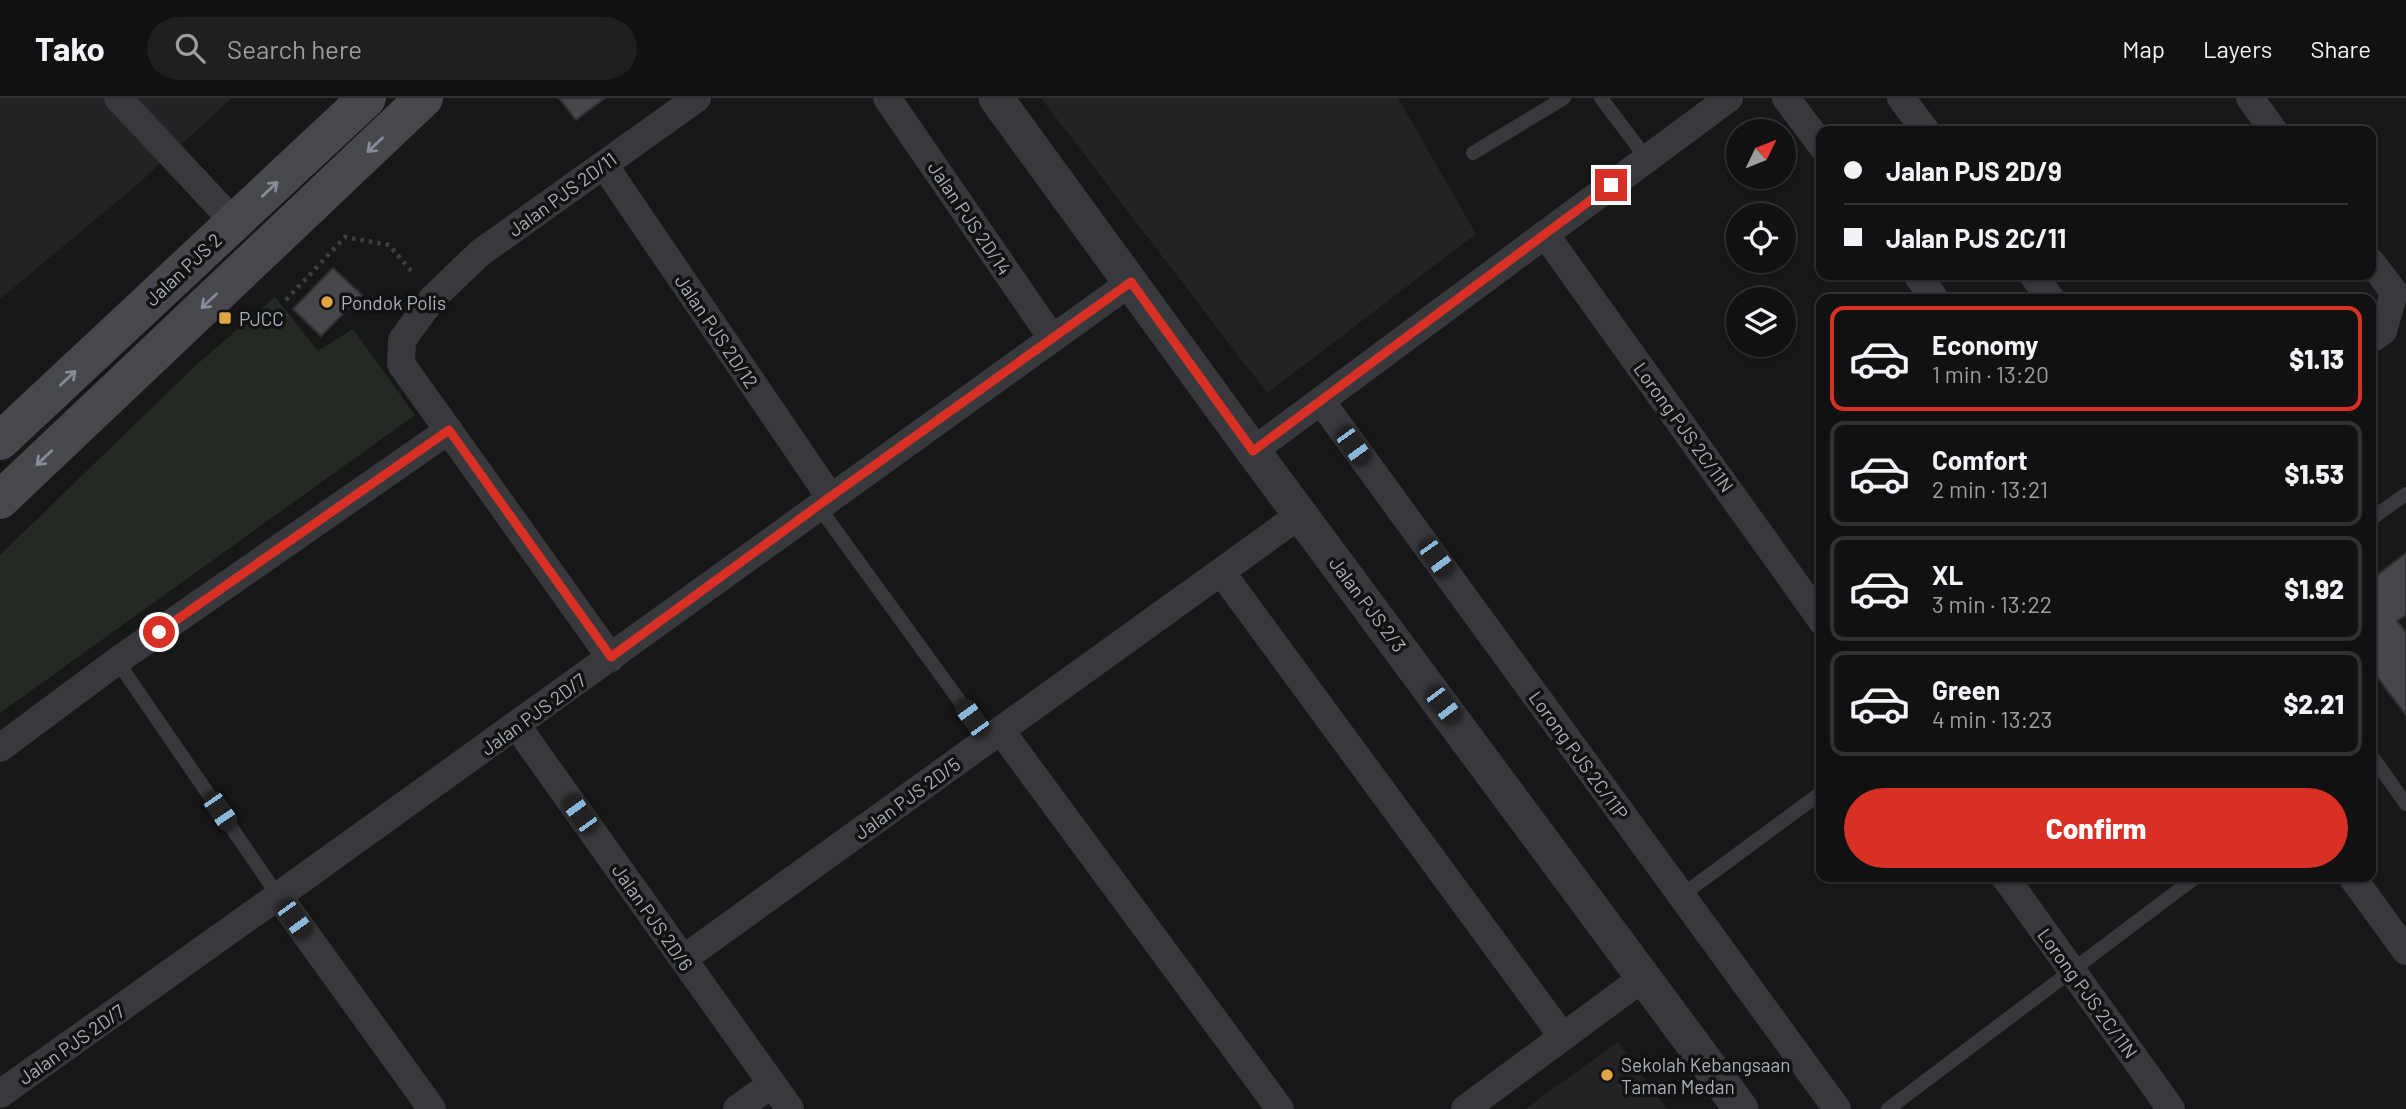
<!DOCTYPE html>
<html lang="en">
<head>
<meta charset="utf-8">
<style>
  body { margin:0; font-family:Barlow,sans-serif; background:#1e1f20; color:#f1f3f6; height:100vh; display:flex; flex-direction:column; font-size:26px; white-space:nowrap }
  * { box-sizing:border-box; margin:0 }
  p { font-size:23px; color:#9c9d9f }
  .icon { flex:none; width:38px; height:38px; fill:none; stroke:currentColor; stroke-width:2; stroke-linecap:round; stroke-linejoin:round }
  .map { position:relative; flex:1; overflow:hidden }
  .side { position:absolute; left:1816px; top:196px; width:560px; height:588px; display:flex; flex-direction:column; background:#111112; border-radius:14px; box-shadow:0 2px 5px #0004,0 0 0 2px #303132 }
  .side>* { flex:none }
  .top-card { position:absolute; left:1816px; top:28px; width:560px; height:154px; border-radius:14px; box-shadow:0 2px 5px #0004,0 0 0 2px #303132; display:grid; align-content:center; height:154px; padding:0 28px; background:#111112 }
  .needle { width:46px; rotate:47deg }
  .controls { position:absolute; left:1726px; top:21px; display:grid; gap:14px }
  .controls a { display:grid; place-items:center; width:70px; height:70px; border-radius:50%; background:#111112; box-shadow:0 2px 5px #0004,0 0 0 2px #303132; font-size:35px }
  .end { position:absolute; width:32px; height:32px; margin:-16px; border:9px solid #d93025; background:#fff; box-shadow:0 0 0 4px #fff }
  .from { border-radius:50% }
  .car { position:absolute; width:21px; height:42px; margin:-21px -10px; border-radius:9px; box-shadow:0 0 5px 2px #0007; background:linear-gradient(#222 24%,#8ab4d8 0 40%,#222 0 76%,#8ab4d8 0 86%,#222 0) }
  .top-card b { display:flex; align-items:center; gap:24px; height:66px; font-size:26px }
  .top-card b+b { border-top:2px solid #303132 }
  .top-card i { width:18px; height:18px; background:#f1f3f6 }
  ul { padding:12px 0 0; list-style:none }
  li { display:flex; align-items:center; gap:21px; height:105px; margin:0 14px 10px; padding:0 14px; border:4px solid #303132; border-radius:14px }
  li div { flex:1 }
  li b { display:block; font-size:26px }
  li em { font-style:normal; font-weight:800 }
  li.active { border-color:#d93025 }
  li>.icon { width:63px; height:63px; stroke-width:1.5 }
  .primary-button { display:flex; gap:14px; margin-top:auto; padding:14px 28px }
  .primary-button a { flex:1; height:80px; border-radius:42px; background:#d93025; color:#fff; font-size:28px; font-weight:800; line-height:80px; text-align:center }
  header { display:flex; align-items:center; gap:42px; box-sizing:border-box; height:98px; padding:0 35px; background:#111112; border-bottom:2px solid #303132 }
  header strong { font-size:33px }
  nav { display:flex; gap:38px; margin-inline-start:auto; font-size:24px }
  .search { width:490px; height:63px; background:#1e1f20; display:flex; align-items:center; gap:18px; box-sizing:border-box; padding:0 24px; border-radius:38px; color:#9c9d9f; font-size:26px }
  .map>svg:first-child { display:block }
</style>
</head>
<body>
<header>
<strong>Tako</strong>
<div class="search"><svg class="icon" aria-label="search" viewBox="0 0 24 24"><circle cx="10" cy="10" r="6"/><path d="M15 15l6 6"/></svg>Search here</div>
<nav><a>Map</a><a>Layers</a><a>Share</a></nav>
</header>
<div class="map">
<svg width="2406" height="1011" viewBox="0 0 2406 1011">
  <rect width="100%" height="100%" fill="#171718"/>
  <path fill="#232325" d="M0,0h232l-94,86 -138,115z
    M1041,0h357l78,136 -209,159z
    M1618,944l49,67h-142z"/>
  <path fill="#232a24" d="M275,199l43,54 35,-22 62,86 -415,298v-158l194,-188z"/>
  <path fill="#46474b" stroke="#313134" stroke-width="2" d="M559,0h46l-29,22z
    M333,170l29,27 -41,41 -28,-27z
    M2406,455v62l-9,6 9,11v83l-35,-46v-89z"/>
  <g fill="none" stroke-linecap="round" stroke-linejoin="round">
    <path stroke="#3e4044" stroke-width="4.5" stroke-dasharray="3.5 5" stroke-linecap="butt" d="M286,202l59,-63 44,8 24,28"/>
    <path stroke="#38393d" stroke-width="14" d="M1601,0l46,61
      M1473,55l91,-55
      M818,408l170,234
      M2371,421l35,-25
      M117,563l162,236
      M2371,657l35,49
      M1681,798l141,-104
      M1888,1011l308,-232"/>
    <path stroke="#38393d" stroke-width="28" d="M118,0l116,124
      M887,0l165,240
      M1786,0l36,48
      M1901,0l25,33
      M2250,0l24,33
      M604,67l226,332
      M1545,136l277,387
      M2371,164l23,30 -11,39 -12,8
      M1917,177l18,24
      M2033,177l18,24
      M1321,303l516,708
      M1253,353l476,-353
      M1222,475l341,464
      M611,560l-210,-294 1,-24 31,-42 47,-45 217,-155
      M517,628l273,383
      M1001,633l279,378
      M0,650l117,-87 332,-231
      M2005,779l166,232
      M2352,779l54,74
      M279,799l153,212
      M683,861l618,-445
      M0,996c379,-268 754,-542 1131,-812
      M737,1011l35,-25
      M1465,1011l179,-132"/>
    <path stroke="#38393d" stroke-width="35" d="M996,0l257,353 488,658"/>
    <path stroke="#46484d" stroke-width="38" d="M0,343l367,-343
      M0,402l424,-402"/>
  </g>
  <defs><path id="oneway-shaft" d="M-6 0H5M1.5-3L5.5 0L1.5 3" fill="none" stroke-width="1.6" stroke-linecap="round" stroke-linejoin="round" transform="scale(1.75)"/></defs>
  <g stroke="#878b92">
    <use href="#oneway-shaft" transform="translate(375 47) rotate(137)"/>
    <use href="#oneway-shaft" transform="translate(270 91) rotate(-43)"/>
    <use href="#oneway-shaft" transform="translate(209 203) rotate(137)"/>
    <use href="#oneway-shaft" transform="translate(68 280) rotate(-43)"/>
    <use href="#oneway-shaft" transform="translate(44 360) rotate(137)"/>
  </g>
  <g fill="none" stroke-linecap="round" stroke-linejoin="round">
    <path stroke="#d93025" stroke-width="9" d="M159,534l290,-202 162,227 219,-160 301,-215 122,169 358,-266"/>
  </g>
  <g fill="#e1a546" stroke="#121213" stroke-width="2.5">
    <circle cx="327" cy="204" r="7"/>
    <rect x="218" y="213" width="14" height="14" rx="3.5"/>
    <circle cx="1607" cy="977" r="7"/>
  </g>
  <g text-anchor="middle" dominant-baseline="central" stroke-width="7" stroke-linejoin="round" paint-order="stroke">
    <g font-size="19" fill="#aaafb7" stroke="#121213">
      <text transform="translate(562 96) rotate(-36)">Jalan PJS 2D/11</text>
      <text transform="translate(970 120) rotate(56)">Jalan PJS 2D/14</text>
      <text transform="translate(183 171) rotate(-43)">Jalan PJS 2</text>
      <text transform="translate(717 233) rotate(56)">Jalan PJS 2D/12</text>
      <text transform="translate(1684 329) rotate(54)">Lorong PJS 2C/11N</text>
      <text transform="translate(1368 506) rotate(53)">Jalan PJS 2/3</text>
      <text transform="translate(533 616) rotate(-36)">Jalan PJS 2D/7</text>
      <text transform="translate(1579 657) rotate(54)">Lorong PJS 2C/11P</text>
      <text transform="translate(907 700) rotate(-36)">Jalan PJS 2D/5</text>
      <text transform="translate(653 819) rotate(55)">Jalan PJS 2D/6</text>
      <text transform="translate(2088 895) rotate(54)">Lorong PJS 2C/11N</text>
      <text transform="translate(71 946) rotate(-35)">Jalan PJS 2D/7</text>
    </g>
    <g font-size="19" fill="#aaafb7" stroke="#121213" text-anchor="start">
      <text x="341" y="204">Pondok Polis</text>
      <text x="239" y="220">PJCC</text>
      <text x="1621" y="966">Sekolah Kebangsaan<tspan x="1621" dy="22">Taman Medan</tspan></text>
    </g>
  </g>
</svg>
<div class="controls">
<a><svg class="needle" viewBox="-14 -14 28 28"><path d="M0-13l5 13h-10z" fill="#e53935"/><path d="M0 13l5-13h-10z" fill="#9c9d9f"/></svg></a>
<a><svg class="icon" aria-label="locate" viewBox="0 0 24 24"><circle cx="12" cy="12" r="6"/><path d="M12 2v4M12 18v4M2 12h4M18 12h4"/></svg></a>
<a><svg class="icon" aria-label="layers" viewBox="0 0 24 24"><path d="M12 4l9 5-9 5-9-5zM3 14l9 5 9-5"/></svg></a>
</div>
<i class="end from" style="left:159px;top:534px"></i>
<i class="end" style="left:1611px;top:87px"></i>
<i class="car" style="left:1353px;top:348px;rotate:144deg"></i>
<i class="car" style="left:1436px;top:460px;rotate:144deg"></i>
<i class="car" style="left:1443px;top:607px;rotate:143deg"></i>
<i class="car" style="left:972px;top:620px;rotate:324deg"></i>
<i class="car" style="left:220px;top:713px;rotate:146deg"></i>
<i class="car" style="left:580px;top:716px;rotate:324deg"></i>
<i class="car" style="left:294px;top:821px;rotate:144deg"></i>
<div class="top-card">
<b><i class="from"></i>Jalan PJS 2D/9</b>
<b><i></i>Jalan PJS 2C/11</b>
</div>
<section class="side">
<ul>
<li class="active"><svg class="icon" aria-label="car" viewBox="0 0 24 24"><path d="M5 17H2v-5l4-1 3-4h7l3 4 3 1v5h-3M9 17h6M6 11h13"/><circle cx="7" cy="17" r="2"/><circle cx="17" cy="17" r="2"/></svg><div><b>Economy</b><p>1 min · 13:20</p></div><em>$1.13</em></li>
<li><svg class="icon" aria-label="car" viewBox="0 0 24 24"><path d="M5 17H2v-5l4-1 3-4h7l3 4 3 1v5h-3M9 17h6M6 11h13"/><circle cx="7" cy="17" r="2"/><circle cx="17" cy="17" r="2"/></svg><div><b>Comfort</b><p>2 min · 13:21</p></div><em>$1.53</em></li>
<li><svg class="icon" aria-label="car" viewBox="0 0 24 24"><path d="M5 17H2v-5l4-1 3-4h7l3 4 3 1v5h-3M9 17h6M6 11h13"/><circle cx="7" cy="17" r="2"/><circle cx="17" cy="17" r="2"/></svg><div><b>XL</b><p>3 min · 13:22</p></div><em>$1.92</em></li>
<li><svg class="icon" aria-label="car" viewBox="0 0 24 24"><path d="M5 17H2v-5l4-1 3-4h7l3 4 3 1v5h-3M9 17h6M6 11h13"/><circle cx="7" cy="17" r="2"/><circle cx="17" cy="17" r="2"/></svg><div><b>Green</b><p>4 min · 13:23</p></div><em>$2.21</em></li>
</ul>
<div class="primary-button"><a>Confirm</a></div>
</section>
</div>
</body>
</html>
